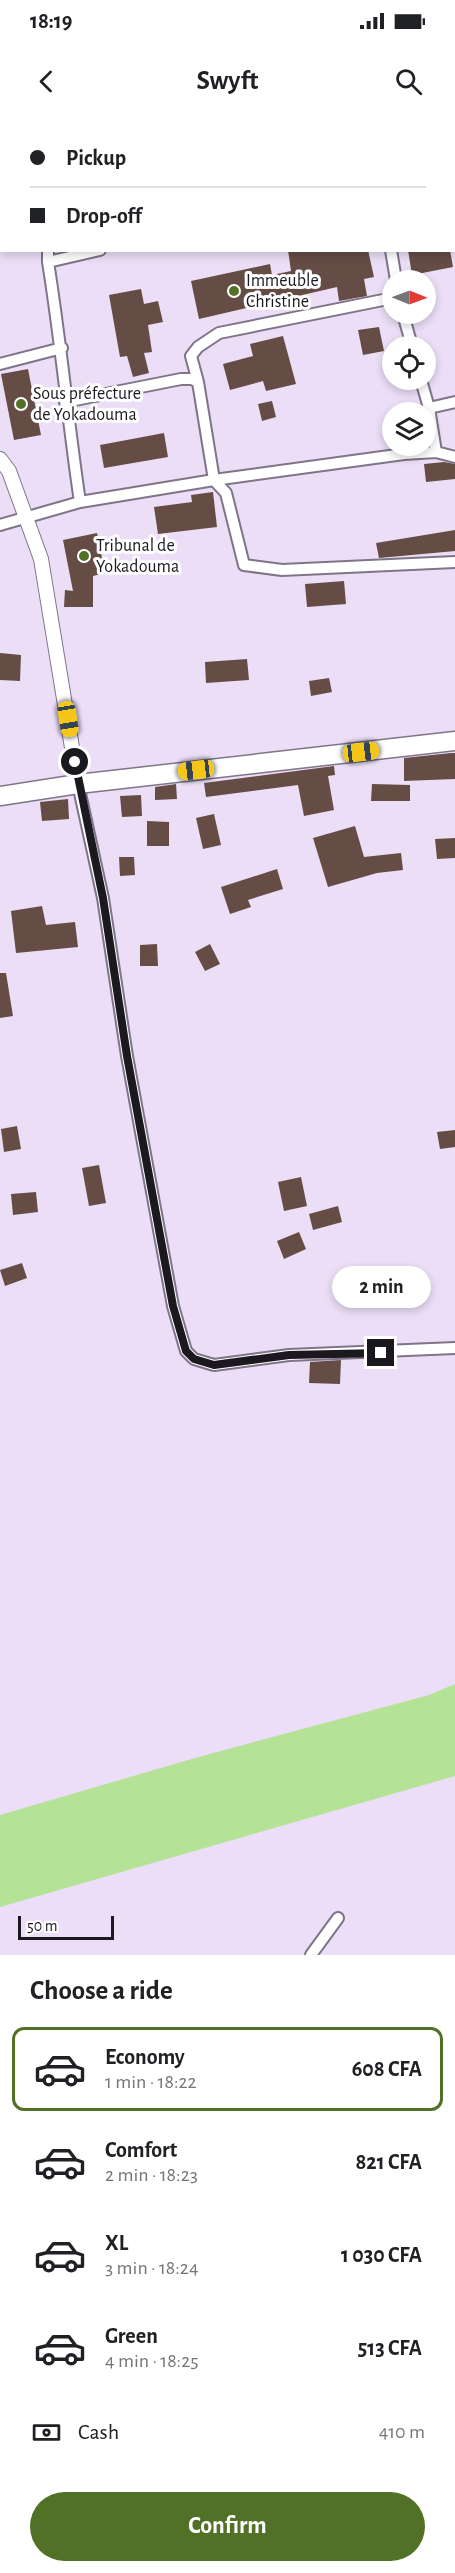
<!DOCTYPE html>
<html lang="en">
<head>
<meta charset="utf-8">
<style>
  body { margin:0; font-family:"Alegreya Sans",sans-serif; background:#f6f6f6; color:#202124; height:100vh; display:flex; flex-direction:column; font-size:22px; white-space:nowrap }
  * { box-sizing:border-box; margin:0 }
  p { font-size:20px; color:#757577 }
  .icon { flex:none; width:33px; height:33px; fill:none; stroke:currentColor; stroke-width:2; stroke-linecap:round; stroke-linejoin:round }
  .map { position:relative; height:1835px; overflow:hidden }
  .side { display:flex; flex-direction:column; background:#fff; flex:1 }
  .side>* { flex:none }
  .banner { position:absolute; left:0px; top:0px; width:456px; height:132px; box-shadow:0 3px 9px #0003; display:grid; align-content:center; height:132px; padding:0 30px; background:#fff }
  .needle { width:39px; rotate:91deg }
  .buttons { position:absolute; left:382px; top:150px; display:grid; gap:12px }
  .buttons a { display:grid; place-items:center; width:54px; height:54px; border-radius:50%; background:#fff; box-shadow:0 3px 9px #0003; font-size:30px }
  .scale { position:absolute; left:18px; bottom:15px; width:96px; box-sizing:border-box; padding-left:6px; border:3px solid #1c1820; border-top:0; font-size:16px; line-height:21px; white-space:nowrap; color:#1c1820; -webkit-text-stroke:4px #fff; paint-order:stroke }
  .end { position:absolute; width:27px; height:27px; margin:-14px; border:8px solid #1c1820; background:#fff; box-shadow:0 0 0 3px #fff }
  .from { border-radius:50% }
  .bubble { position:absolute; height:42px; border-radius:21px; background:#fff; box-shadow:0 3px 9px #0003; font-size:20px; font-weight:700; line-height:42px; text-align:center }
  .car { position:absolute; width:18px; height:36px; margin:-18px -9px; border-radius:8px; box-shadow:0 0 4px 2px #0007; background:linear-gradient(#f5c518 24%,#345 0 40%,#f5c518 0 76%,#345 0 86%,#f5c518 0) }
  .banner b { display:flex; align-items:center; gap:21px; height:57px; font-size:22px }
  .banner b+b { border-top:2px solid #e0e0e0 }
  .banner i { width:15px; height:15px; background:#202124 }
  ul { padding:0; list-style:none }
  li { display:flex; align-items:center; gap:18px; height:84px; margin:0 12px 9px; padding:0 18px; border:3px solid transparent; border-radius:12px }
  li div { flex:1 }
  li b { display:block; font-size:22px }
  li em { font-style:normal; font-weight:700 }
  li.current { border-color:#517126 }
  li>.icon { width:54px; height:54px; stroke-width:1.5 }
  h2 { padding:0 30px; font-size:27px; line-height:72px }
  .pay { display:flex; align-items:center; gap:15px; height:66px; padding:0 30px; font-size:22px }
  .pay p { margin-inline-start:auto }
  .action { display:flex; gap:12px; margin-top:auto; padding:12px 30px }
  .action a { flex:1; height:69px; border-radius:36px; background:#517126; color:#fff; font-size:24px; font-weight:700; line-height:69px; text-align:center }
  .status { display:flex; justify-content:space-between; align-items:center; height:42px; padding:0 30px; background:#fff; direction:ltr }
  .status svg { height:16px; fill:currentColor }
  header { display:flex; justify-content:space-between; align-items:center; height:78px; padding:0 30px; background:#fff; font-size:27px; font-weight:700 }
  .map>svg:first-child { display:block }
</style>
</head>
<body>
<div class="status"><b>18:19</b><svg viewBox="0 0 49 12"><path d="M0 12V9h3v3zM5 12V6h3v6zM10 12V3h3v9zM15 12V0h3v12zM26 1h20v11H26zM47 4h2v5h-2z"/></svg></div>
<header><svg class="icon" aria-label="back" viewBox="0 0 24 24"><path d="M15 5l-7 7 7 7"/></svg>Swyft<svg class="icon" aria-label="search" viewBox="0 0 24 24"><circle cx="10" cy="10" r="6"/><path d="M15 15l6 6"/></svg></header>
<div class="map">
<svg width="455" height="1835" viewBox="0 0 455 1835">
  <rect width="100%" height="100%" fill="#ebdef6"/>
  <path fill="#b4e296" d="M455,1564v92l-455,131v-92l195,-57 234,-63z"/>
  <path fill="#654d46" d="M288,130h80l6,27 -10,2 3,17 -28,5 -2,-14 -138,32 -8,-38 79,-17 2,11 19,-4z
    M408,130h42l3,17 -41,8z
    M141,169l3,15 14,-3 5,21 -15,3 4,27 -8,1 5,20 -16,4 -6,-21 -7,1 -11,-62z
    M379,207l5,24 -21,4 -5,-25z
    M283,216l13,48 -30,7 -3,-10 -33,9 -7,-26 30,-8 -3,-12z
    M28,249l13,66 -27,5 -13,-66z
    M272,281l4,16 -14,4 -4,-17z
    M164,313l4,24 -64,11 -4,-23z
    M444,342l11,2v15l-29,3 -2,-18z
    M213,372l4,35 -59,7 -4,-27 38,-5 -1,-7z
    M455,410v21l-76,7 -3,-15z
    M97,413l8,40 -12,3v31h-29l1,-17 8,1 -10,-51z
    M344,461l2,23 -39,3 -2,-23z
    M0,533l21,2 -1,26 -20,-1z
    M247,539l2,21 -43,3 -1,-21z
    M329,558l3,14 -21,4 -2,-15z
    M451,633h4v26l-51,2v-23z
    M334,646l1,9 -7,1 6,34 -30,6 -6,-31 -92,12 -2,-14z
    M176,664l1,15 -22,1v-13z
    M372,664l38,1v16h-39z
    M141,675l1,21 -20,1 -2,-21z
    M68,679l1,20 -27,2 -2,-19z
    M214,694l7,31 -18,4 -7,-31z
    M147,701l22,1v24h-22z
    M355,706l9,31 37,-4 2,17 -26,3 -49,14 -15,-49z
    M455,718v20l-18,1 -2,-20z
    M119,737h15l1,18 -15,1z
    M277,749l6,20 -35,11 3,7 -21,7 -9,-27z
    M42,786l4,19 29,-3 3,25 -62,6 -5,-42z
    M157,824l1,22h-18v-21z
    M210,824l10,20 -15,7 -10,-19z
    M0,853h6l7,43 -13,2z
    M17,1006l4,23 -17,3 -3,-23z
    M455,1010v17l-15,2 -3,-17z
    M99,1045l7,38 -17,3 -7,-38z
    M301,1057l6,29 -23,5 -6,-29z
    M36,1072l2,20 -25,3 -2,-21z
    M338,1086l4,16 -29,8 -4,-16z
    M299,1112l7,17 -22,10 -7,-18z
    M22,1143l5,15 -22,8 -5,-16z
    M341,1240l-1,24 -31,-1 1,-21z"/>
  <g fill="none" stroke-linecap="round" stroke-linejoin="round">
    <defs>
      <path id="street" d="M191,0v2
        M40,2v-2
        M454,51h1
        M48,130v12
        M391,130l5,30
        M403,194l9,32
        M0,244l62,-16
        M421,260l8,28
        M198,262l-7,-26 7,-9 21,-14 174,-35
        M65,282l116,-23h11l6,3 16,98 12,13 18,72 38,5 173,-8
        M436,332l-7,-44 26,-6
        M80,382c-12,-80 -19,-160 -32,-240l52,-12
        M0,405l80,-23 134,-22 190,-26 32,-2 19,5
        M78,664l25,114 24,158 46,250 13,45 8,8 20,6 75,-10 166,-7
        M311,1835l27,-37"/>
      <path id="secondary" d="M0,339l9,12 32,88 37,225"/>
      <path id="highway" d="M0,676l78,-12 377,-43"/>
    </defs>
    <use href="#street" stroke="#7f7488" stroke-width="14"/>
    <use href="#secondary" stroke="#7f7488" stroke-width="16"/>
    <use href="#highway" stroke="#7f7488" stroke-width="21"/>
    <use href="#street" stroke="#fff" stroke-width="10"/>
    <use href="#secondary" stroke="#fff" stroke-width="14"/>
    <use href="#highway" stroke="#fff" stroke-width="18"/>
  </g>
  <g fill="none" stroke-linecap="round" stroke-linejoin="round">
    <path stroke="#1c1820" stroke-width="8" d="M75,642l28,136 24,158 46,250 13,45 8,8 20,6 75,-10 92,-2"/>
  </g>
  <g fill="#517126" stroke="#fff" stroke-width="2">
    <circle cx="234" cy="171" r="6"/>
    <circle cx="21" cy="284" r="6"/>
    <circle cx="84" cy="436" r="6"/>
  </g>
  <g text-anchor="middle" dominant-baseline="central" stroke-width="6" stroke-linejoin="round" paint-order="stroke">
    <g font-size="18" fill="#1c1820" stroke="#fff" text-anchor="start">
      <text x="246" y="161">Immeuble<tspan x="246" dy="21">Christine</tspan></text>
      <text x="33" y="274">Sous préfecture<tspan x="33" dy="21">de Yokadouma</tspan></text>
      <text x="96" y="426">Tribunal de<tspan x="96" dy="21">Yokadouma</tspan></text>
    </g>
  </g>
</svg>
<div class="buttons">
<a><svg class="needle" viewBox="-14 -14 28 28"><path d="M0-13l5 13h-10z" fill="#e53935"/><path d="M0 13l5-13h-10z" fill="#757577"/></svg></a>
<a><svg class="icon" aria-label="locate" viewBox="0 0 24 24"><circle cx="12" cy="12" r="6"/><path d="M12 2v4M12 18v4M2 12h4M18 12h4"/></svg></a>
<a><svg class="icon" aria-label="layers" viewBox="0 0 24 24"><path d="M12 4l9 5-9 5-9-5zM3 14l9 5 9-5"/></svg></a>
</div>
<div class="scale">50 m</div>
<i class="end from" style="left:75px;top:642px"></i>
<i class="end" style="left:381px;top:1233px"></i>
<div class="bubble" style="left:332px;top:1146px;width:99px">2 min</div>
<i class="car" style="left:68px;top:599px;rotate:171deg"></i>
<i class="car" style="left:361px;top:632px;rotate:83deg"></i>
<i class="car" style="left:196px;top:650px;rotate:263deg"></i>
<div class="banner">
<b><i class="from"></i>Pickup</b>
<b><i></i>Drop-off</b>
</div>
</div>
<section class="side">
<h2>Choose a ride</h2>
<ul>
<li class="current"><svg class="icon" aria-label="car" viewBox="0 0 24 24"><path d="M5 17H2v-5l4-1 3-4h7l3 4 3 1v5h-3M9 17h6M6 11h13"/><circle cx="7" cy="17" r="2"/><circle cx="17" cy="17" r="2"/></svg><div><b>Economy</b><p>1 min · 18:22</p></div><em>608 CFA</em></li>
<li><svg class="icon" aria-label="car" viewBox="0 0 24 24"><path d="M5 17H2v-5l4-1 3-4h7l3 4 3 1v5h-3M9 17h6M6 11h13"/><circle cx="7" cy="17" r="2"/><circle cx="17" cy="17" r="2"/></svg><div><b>Comfort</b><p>2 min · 18:23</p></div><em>821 CFA</em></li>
<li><svg class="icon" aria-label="car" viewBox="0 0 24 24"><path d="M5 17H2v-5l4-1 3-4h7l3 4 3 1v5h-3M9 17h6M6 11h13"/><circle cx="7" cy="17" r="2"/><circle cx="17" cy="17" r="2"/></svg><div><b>XL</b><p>3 min · 18:24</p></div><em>1 030 CFA</em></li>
<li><svg class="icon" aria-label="car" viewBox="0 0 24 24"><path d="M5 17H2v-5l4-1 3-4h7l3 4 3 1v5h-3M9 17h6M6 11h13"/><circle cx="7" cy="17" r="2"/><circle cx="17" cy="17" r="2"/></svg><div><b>Green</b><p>4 min · 18:25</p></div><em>513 CFA</em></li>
</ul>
<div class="pay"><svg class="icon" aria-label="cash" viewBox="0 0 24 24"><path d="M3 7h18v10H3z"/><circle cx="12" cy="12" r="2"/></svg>Cash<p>410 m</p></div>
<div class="action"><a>Confirm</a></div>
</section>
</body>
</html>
